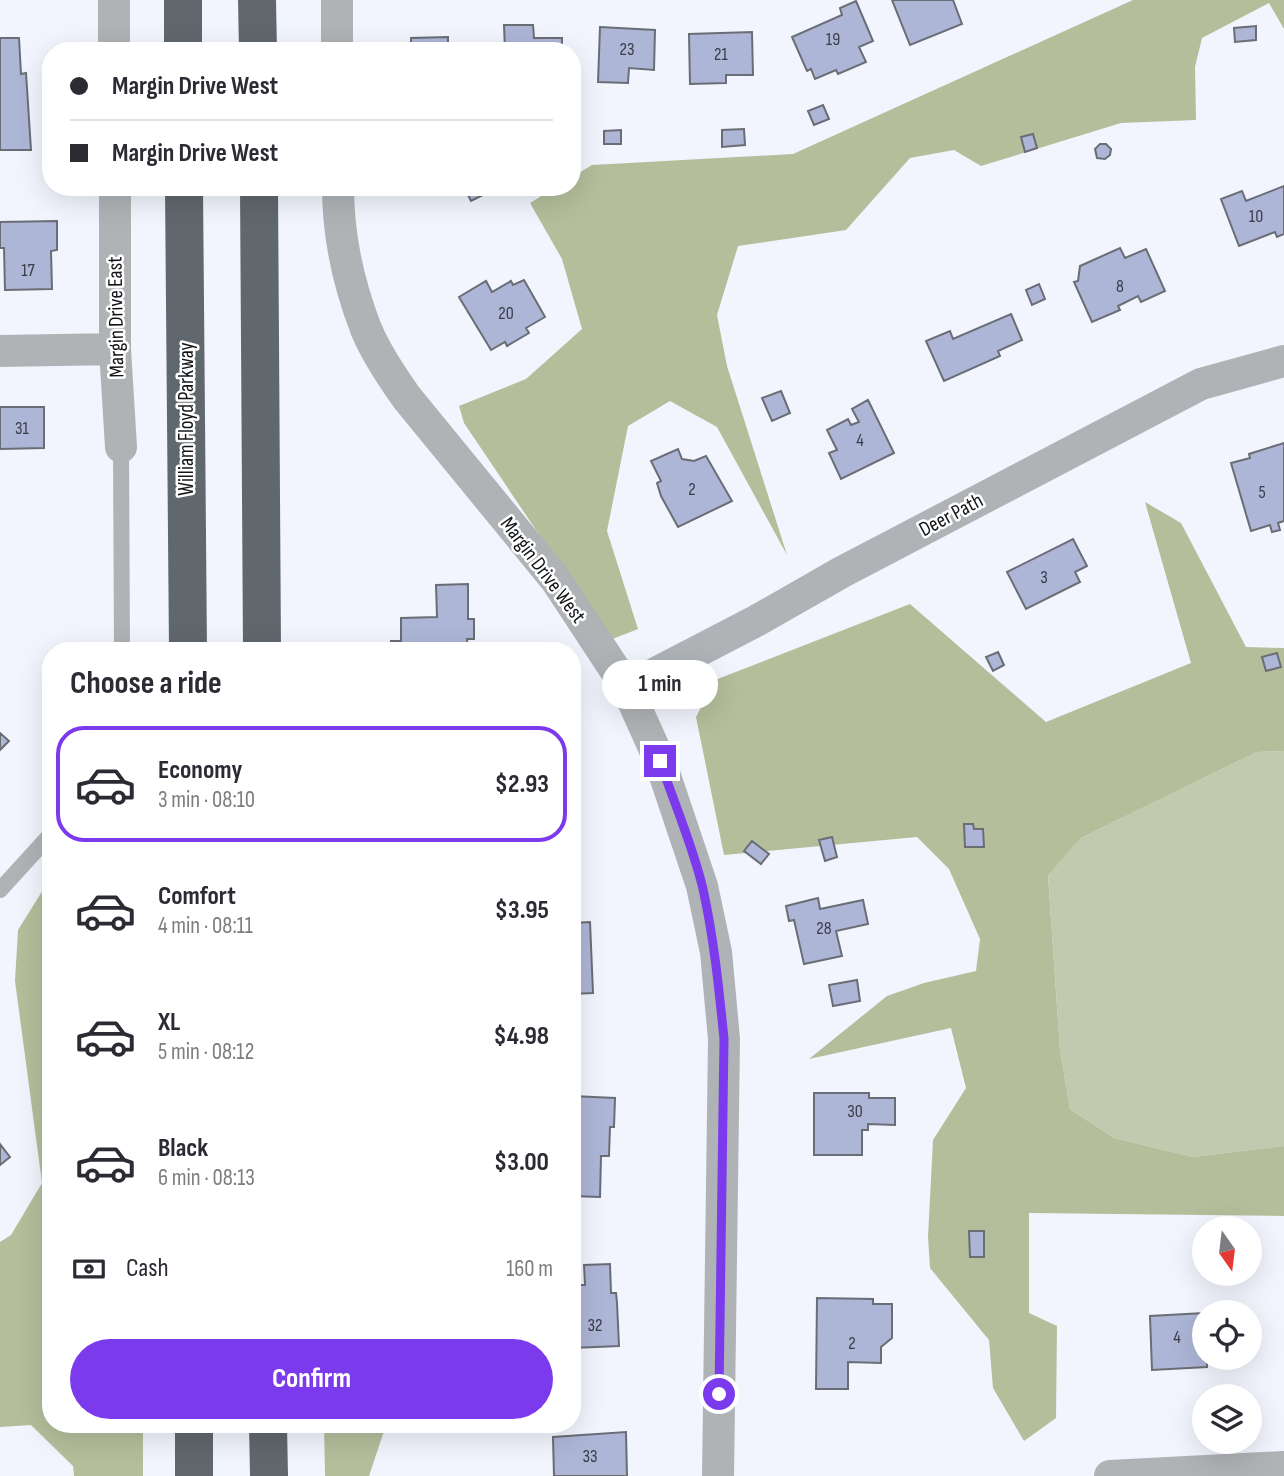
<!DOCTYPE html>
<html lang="en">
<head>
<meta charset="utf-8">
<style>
  body { margin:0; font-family:"Sofia Sans Condensed",sans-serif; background:#f2f2f3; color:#2b2b33; height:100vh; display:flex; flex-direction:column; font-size:26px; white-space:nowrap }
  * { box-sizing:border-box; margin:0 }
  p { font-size:23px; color:#7c7c81 }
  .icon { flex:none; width:38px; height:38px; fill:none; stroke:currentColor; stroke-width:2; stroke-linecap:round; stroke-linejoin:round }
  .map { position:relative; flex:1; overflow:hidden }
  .side { position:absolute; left:42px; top:642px; width:539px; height:791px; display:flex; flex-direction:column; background:#fff; border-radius:28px; box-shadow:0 7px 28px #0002 }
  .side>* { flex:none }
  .banner { position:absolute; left:42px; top:42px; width:539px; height:154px; border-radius:28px; box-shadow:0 7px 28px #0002; display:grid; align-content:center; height:154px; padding:0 28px; background:#fff }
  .needle { width:46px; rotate:166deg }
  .fabs { position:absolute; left:1192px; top:1216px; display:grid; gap:14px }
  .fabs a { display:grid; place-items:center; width:70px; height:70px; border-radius:50%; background:#fff; box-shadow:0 7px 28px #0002; font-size:35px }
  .end { position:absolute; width:32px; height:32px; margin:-16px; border:9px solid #7c3aed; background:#fff; box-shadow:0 0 0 4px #fff }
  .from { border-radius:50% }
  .bubble { position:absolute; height:49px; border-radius:24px; background:#fff; box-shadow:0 7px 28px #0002; font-size:23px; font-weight:700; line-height:49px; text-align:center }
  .banner b { display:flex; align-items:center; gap:24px; height:66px; font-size:26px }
  .banner b+b { border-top:2px solid #e1e1e2 }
  .banner i { width:18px; height:18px; background:#2b2b33 }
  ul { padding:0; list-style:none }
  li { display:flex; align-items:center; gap:21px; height:116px; margin:0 14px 10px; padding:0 14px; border:4px solid transparent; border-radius:28px }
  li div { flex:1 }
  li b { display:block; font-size:26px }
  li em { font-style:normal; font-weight:700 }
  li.current { border-color:#7c3aed }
  li>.icon { width:63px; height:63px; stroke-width:1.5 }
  h2 { padding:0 28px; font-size:32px; line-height:84px }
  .pay { display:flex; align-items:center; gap:18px; height:77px; padding:0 28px; font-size:26px }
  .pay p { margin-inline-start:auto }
  .cta { display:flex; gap:14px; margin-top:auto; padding:14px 28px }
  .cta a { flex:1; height:80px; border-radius:42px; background:#7c3aed; color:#fff; font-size:28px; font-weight:700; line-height:80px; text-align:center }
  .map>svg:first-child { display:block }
</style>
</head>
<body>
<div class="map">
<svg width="1284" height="1476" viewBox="0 0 1284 1476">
  <rect width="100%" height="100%" fill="#f2f5fe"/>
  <path fill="#c2c9af" d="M1284,751v395l-91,11 -79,-19 -44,-29 -10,-59 -12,-176 33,-36 176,-86z"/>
  <path fill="#b4be9b" d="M1133,0h151v29l-15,-26 -67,35 -7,29 1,53 -75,3 -140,43 -27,-16 -44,8 -64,72 -108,16 -21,69 10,51 60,189 -70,-128 -47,-26 -42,25 -21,105 31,98 -28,11 -146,-217 -5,-17 67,-27 56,-50 -20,-70 -32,-56 26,-16h16v-10l20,-12 201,-11z
    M1145,502l36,21 65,124 38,1v103l-27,1 -176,86 -33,37 12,175 10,59 44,29 79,19 91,-11v70l-255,-3v100l28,13 -1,92 -32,23 -31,-53 -4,-48 -59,-72 -2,-31 5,-97 33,-52 -15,-60 -142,31 78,-63 37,-13 52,-12 4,-32 -31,-70 -32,-32 -193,18 -28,-138 19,-37 195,-76 136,118 145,-59z
    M51,877v547l92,1v51h-69l-1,-10 -42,-41 -31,2v-185l11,-7 31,-52 -27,-202 3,-51z
    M324,1425h62l-17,51h-44z"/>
  <path fill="#aeb6d8" stroke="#6b6d75" stroke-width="2" d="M892,0h61l9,24 -52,21z
    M856,1l17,40 -14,6 7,15 -28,12 -2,-4 -21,9 -4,-10 -4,2 -15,-34 50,-22 -2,-7z
    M504,25h29l1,13h28v13h-57z
    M1256,26v14l-21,2 -1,-14z
    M600,27l55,3 -1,40 -25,-2 -1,15 -30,-1z
    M752,32l1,43h-27v8l-36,1 -1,-50z
    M448,37v8h10v6h-47v-13z
    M0,38h19l2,36 5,-1 5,77h-31z
    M823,105l6,14 -15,6 -6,-14z
    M744,129l1,16 -23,2v-17z
    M621,130v14h-17v-13z
    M1033,134l4,14 -12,4 -4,-15z
    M1100,144h6l5,5 -1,6 -5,4 -8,-1 -2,-9z
    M1284,186v48l-7,3 -2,-5 -36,14 -18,-47 21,-8 4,10z
    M464,187h21l2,6 -16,8z
    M57,221v29l-6,1 1,38 -47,1 -1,-42h-4v-26z
    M1120,248l5,10 21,-9 19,42 -24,11 -3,-6 -20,10 2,4 -28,12 -18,-40 4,-1 2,-15z
    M524,280l21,37 -19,11 3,5 -22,13 -2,-4 -14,8 -32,-53 27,-16 6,11 19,-11 2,4z
    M1039,284l6,15 -13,6 -6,-15z
    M1011,314l11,26 -24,11 2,5 -56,25 -18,-40 24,-10 3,8z
    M781,391l9,22 -18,8 -10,-23z
    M868,400l26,53 -53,26 -12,-26 8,-3 -10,-20 21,-11 3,6 8,-3 -7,-13z
    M0,407h44v41l-44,1z
    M1284,443v78l-6,2 2,7 -8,2 -2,-7 -19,6 -20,-68 19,-5 -1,-4z
    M678,449l4,10 12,2 12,-5 26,45 -54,26 -17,-31 -4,-13 4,-2 -10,-20z
    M1073,539l14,27 -12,6 5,10 -54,27 -19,-37z
    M468,584v35h6v20h-7l1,12h-77v-10h10v-23l36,-1 -1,-32z
    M998,652l6,13 -11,6 -7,-14z
    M1277,653l4,14 -15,4 -4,-14z
    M0,733l9,8 -9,9z
    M964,824h9l1,5h9l1,18h-19z
    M832,837l5,20 -12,4 -6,-21z
    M752,841l17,13 -8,10 -17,-13z
    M818,898l2,11 43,-9 5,24 -32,7 6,25 -38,8 -10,-44 -5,1 -3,-15z
    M590,922l3,71 -21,1v-71z
    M857,980l3,21 -27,5 -4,-21z
    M814,1093h55v5h26v27l-27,-1v6h-6v25h-48z
    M572,1096l43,2 -1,29h-4l-1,29h-8l-1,41 -28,-1z
    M0,1144l10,13 -10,8z
    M969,1231h15v26h-14z
    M610,1264l1,29h5l1,10 2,43 -47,2v-63h13l-1,-20z
    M817,1298l56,1v5h19v34l-11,9v16l-33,-1v27h-32z
    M1204,1313v45h25l-22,1v8l-55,3 -2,-54z
    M626,1432l1,44h-73l-1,-39z"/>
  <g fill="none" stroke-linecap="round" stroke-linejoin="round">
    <path stroke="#afb3b6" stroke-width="16" d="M121,447l1,204
      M0,890l51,-56"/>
    <path stroke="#afb3b6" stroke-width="32" d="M114,0v51
      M337,0v51
      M115,187v162l6,98
      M338,187c0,48 11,98 28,142 10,24 26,48 41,69l149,182 71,108 33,73 42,125 14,66 8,87 -6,437
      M0,351l115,-2
      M627,688l129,-67 86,-49 359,-188 83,-23
      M1110,1476l174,-9"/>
    <path stroke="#60686d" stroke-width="38" d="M183,0v51
      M257,0l1,51
      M184,187l4,464
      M259,187l3,464
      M194,1424v52
      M268,1424l1,52"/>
  </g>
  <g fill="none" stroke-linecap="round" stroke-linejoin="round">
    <path stroke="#7c3aed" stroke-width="9" d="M660,761c14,42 33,85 43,128 11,50 16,100 21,150l-5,355"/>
  </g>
  <g text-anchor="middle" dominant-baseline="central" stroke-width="5" stroke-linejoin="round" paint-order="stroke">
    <g font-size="18" fill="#3a3c47">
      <text x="833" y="39">19</text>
      <text x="627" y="49">23</text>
      <text x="721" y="54">21</text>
      <text x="1256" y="216">10</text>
      <text x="28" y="270">17</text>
      <text x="1120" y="286">8</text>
      <text x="506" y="313">20</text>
      <text x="22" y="428">31</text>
      <text x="860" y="440">4</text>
      <text x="692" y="489">2</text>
      <text x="1262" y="492">5</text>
      <text x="1044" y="577">3</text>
      <text x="824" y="928">28</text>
      <text x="855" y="1111">30</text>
      <text x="595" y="1325">32</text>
      <text x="1177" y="1337">4</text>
      <text x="852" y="1343">2</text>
      <text x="590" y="1456">33</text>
    </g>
    <g font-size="21" fill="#131417" stroke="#fff">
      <text transform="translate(116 317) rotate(-91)">Margin Drive East</text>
      <text transform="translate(186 419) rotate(-90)">William Floyd Parkway</text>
      <text transform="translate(951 515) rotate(-28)">Deer Path</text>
      <text transform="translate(543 570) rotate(53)">Margin Drive West</text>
    </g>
  </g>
</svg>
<div class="fabs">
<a><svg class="needle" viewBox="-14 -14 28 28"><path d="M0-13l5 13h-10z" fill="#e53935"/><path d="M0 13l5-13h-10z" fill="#7c7c81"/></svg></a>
<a><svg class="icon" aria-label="locate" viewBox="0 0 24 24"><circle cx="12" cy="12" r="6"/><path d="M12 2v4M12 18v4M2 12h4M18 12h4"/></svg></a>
<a><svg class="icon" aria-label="layers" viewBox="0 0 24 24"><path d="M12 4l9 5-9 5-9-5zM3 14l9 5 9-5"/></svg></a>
</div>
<i class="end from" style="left:719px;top:1394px"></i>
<i class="end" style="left:660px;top:761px"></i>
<div class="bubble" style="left:602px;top:660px;width:116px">1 min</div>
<div class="banner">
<b><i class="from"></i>Margin Drive West</b>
<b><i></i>Margin Drive West</b>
</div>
<section class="side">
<h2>Choose a ride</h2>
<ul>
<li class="current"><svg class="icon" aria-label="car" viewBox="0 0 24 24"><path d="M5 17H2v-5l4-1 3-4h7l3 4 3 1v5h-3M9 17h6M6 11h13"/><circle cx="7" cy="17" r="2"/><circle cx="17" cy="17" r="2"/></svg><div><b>Economy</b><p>3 min · 08:10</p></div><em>$2.93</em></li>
<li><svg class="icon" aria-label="car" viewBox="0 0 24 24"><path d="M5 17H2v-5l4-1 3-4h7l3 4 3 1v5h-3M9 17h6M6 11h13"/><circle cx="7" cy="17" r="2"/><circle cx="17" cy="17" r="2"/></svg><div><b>Comfort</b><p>4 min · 08:11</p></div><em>$3.95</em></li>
<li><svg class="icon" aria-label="car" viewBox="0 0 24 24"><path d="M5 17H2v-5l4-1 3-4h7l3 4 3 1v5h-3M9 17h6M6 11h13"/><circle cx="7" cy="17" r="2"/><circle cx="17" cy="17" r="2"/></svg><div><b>XL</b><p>5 min · 08:12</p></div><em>$4.98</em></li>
<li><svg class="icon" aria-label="car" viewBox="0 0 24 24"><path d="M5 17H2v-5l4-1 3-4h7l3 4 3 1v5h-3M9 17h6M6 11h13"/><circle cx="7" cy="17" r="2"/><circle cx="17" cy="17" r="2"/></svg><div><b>Black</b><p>6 min · 08:13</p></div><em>$3.00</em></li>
</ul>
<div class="pay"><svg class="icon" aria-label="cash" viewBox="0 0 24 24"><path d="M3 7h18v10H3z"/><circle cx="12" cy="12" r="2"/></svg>Cash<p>160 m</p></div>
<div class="cta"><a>Confirm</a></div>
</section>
</div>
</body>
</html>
